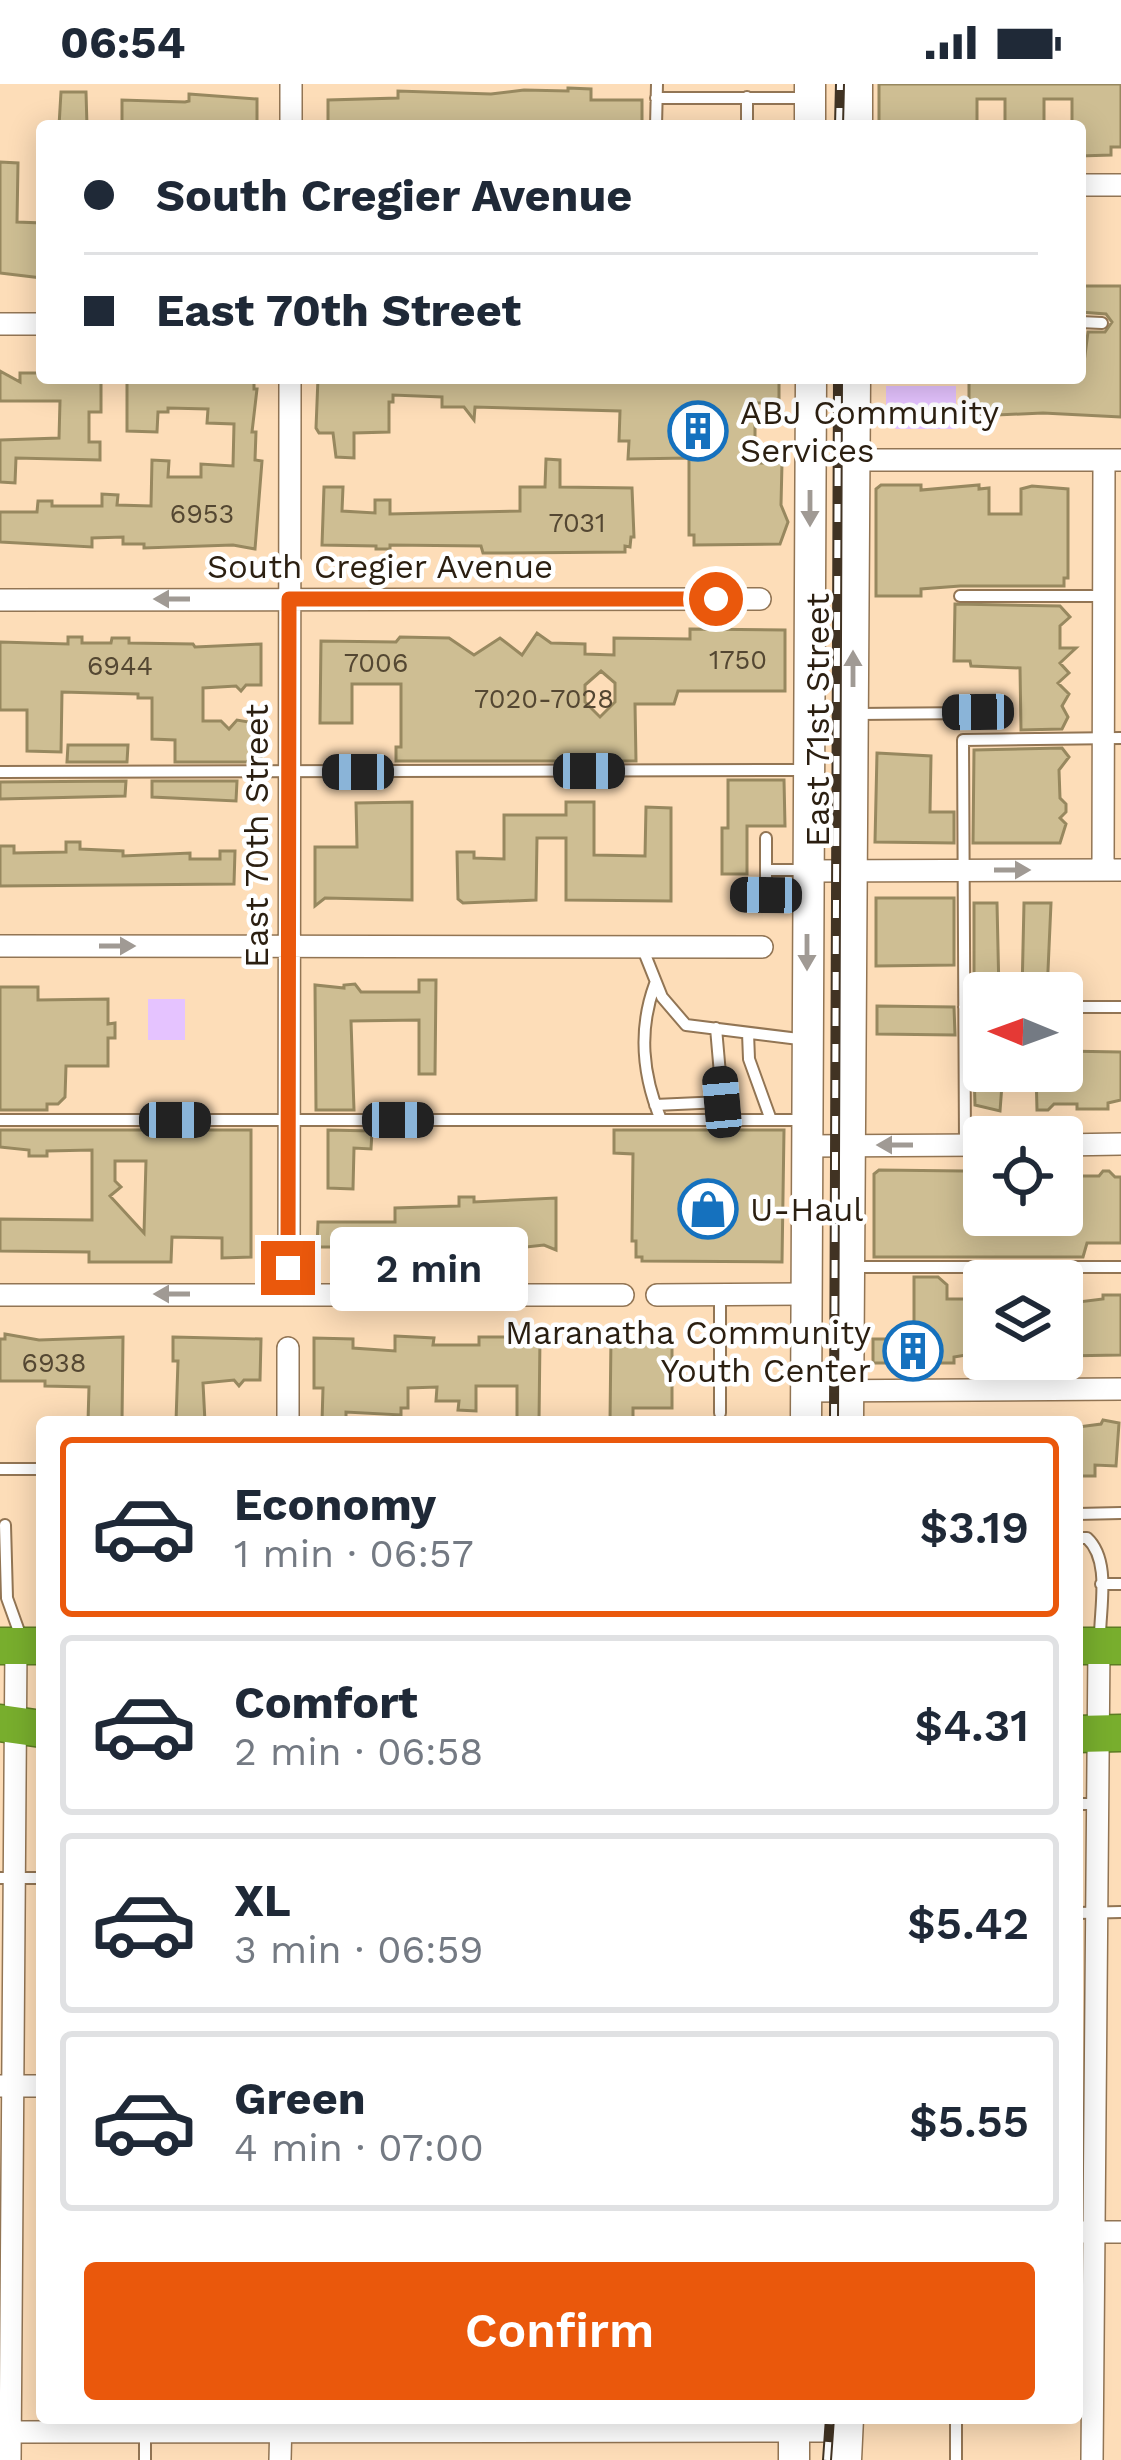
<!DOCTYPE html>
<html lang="en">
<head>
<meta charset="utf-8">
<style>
  body { margin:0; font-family:"Work Sans",sans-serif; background:#f6f6f7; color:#1f2937; height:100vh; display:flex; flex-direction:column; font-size:45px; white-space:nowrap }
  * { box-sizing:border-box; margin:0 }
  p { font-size:39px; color:#747a83 }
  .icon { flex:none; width:66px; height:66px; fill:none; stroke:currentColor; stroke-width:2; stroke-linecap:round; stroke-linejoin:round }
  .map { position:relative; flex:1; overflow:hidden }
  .sheet { position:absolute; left:36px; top:1332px; width:1047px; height:1008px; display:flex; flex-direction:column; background:#fff; border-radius:12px; box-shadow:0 6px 30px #0003 }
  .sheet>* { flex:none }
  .top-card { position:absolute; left:36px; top:36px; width:1050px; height:264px; border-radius:12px; box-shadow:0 6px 30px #0003; display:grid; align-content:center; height:264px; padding:0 48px; background:#fff }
  .needle { width:78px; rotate:271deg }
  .controls { position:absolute; left:963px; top:888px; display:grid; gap:24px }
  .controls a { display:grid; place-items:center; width:120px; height:120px; border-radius:12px; background:#fff; box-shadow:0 6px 30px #0003; font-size:60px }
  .end { position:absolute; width:54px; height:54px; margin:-27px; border:15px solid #ea580c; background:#fff; box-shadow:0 0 0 6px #fff }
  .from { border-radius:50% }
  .bubble { position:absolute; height:84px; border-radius:12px; background:#fff; box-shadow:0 6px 30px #0003; font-size:39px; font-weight:600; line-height:84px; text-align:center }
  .car { position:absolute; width:36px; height:72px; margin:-36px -18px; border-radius:15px; box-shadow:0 0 9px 3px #0007; background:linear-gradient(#222 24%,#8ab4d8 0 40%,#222 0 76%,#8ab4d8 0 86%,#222 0) }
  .top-card b { display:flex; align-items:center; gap:42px; height:114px; font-size:45px }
  .top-card b+b { border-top:3px solid #e0e1e3 }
  .top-card i { width:30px; height:30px; background:#1f2937 }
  ul { padding:21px 0 0; list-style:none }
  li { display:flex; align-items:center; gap:36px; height:180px; margin:0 24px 18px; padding:0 24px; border:6px solid #e0e1e3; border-radius:12px }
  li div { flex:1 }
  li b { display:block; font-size:45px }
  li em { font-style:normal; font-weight:600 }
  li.active { border-color:#ea580c }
  li>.icon { width:108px; height:108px; stroke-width:1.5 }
  .primary-button { display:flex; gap:24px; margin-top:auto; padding:24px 48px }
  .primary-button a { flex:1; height:138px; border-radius:12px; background:#ea580c; color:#fff; font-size:48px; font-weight:600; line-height:138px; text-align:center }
  .status { display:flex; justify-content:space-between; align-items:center; height:84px; padding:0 60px; background:#fff; direction:ltr }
  .status svg { height:33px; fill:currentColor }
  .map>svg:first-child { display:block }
</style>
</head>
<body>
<div class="status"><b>06:54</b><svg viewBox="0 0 49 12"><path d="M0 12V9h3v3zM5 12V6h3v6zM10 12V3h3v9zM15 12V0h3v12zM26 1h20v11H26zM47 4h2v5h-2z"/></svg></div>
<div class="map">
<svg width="1121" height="2376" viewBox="0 0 1121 2376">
  <rect width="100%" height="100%" fill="#fdddb8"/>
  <path fill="#e5c3ff" d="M886,302h70v43h-60l-10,-8z
    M148,915h37v41h-37z"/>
  <path fill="#cebe93" stroke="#97885f" stroke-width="3" fill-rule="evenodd" d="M879,0h242v63h-10v8l-31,1v-30h-8v-27h-28v27h-39v-27h-28v27h-98z
    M568,4l23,1v11h51v26h-314v-26l70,-2v-7l93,3 33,-4 44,1z
    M61,8h25l1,34h-28z
    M189,10l68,5v27h-135v-26l63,2 4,-1z
    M0,78l18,1 -1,59 25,1v55l-42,-5z
    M1080,202h41v131l-78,-4 -68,3v-7h-6v-31h113l6,-46h17l7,-10 -6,-8 -26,-2z
    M0,287l20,11v-9h22v5h59v34h-12v30h11v18l-84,-2 -1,25 -15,-1v-42l59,-2 1,-37h-60z
    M127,294h127v11h3l-5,43h4l-1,28 7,1 -7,88 -22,-4 -89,3v-4h-21v-7l-31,1v9l-92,-5v-30h37l1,-11h14v5h50v-12l16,1 -1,10 34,1 1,-46 17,1 -1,16h33v-13l32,2 1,-42 -27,-1 1,-14 -40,-1v4h-10l-1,20 -30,-1z
    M318,294h461v25h-24v60h27l-1,42 7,17 -8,22 -86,1v-10h-5v-77l-61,1 1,-18h-10l1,-30 -145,-4 -1,13 -10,-13h-22v-10l-49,-2v7h-4v30l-35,1v25l-18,-1 -3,-24h-14l-3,-5z
    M546,375l14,1v27l72,1 2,49h-3l-1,10 -5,-1v6l-123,1h-19l-2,-7 -91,-1v4h-14v-3l-54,-1 2,-58h19l-1,24 33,2v-13h15v14l130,-3v-24h25z
    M881,401h40v5l58,-5v4l10,-1v26h32v-25l11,-3 36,3v89h-4v8h-104l-39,3v7h-45v-107z
    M955,520l105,2 10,11 -10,9v22h16l-16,15 9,10 -11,10 11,11 -7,12 6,11 -6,12 -41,1 -1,-62 -49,-2 -1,-5h-16z
    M690,545l95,1v61h-107l-4,13h-39l1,57h-240v-14h5v-63h-49v39h-32l1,-82 75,1 4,-5 49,1 25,17 26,-17 22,17 15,-22 14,10 34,1v10l29,1v-17l76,1zM601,587l14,12v19l-15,15 -15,-15v-17z
    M68,553h14v6h29l1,-5h17v5l64,1 2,3 66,-3v41h-15l-5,6 -5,-5 -33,2v33h18l8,8 8,-9 24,4v38h-86v-22l-23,-1v-41h-14v-4l-76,-2 -1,60 -34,-1v-41h-27v-68l68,2z
    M68,661h60l-1,17h-60z
    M1062,664l7,9 -10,13 1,28 6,6v8l-6,6 6,6 -6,19h-87l1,-93z
    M877,669l54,3 -1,56h24v31l-79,-1z
    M728,696h56l1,46h-38v48h-25v-46h6z
    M126,697l-1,15 -125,3v-17z
    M152,697h85l-1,20 -84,-4z
    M412,718v98l-87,-2 -10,8v-59h42l-1,-44z
    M566,718h28v53l51,1 1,-49 25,1v93l-105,-1v-62h-29l-1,62 -73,3 -5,-4 -1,-47h17v6l30,1v-44h62z
    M66,758h14v7l43,2v5l67,-3v6h30v-8h15l-1,33 -234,2v-40h14v7l52,-1z
    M876,814h78v67l-78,1z
    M974,819h23l2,90h-25z
    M1024,819h27l-4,90h-25z
    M419,896h17l-1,94h-16v-54l-68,1 3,89h-38l-1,-125 29,3v-3l11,-1 6,8h58z
    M0,903h38v13l70,-1v25l7,-1v15h-7v28h-42l-1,31 -7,7h-11v6h-47z
    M877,922l77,1 1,28 -78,-1z
    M1062,967l59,1v48l-13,3v6h-31v-5h-23l-6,6h-11l-1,-39h26z
    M974,987h29l-3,40 -25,-6z
    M0,1046h251v127l-29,1v-20l-50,-1 -1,25h-82v-10l-89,-1v-32l92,1v-70l-45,1v5h-18v-6l-29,-3zM115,1077h31l-2,72 -34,-37 11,-9 -6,-6z
    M328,1046l44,1 -1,18 -17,-1 -1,41 -25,-1z
    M614,1046h170l-2,132 -140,-1v-4h-6v-16h-4l1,-87 -19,-1z
    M879,1086l85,1 7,19 -1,25h96l2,-39h31l4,-5h6l6,6h6v66h-34l-4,14h-209v-83z
    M459,1113h15v5l82,-4v52l-12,-5 -44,5v-5h-44v-4l-65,2v5h-9v4h-15v-5h-50l1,-25h77v-14l64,-2z
    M914,1193h24l9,8v14h37v53l-30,5v6h-81v-24h41z
    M1103,1211h18v60l-59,1v-52l41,-5z
    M5,1250l34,6 84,-3 -1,85h-34l1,-35 -44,-1v-5h-45v-42h5z
    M395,1252l39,2 -1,7h46v-8h61l-1,85h-22v-36h-41v25l-18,-1 1,-9h-23l1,-14 -29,1v20h-7v7l-55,-3v10h-24l1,-34h-9v-50l39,1v9l42,3z
    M173,1253l88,2 -1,41h-16l-5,6 -5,-6 -31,3 2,39h-29l2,-61h-5z
    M611,1253l61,2v69h-39v14h-23z
    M1103,1336l16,3 -3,43 -21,-1v11h-17v-49l23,-3z"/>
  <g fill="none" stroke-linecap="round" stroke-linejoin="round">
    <defs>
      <path id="lane" d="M747,13v29
        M656,14h151
        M656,42l1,-42
        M1080,238l22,1
        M960,512h144
        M856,630l122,-1
        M0,688l807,-2
        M766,754v32h38
        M737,811h29v-25
        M642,863l20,50 24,28 121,15
        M655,900c-17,46 -13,90 6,136
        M964,923h20
        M1062,923h59
        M716,944l8,92
        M748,949l1,26 22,61
        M655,1021l67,-3
        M0,1036h803
        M965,1061l-2,-405 158,-2
        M852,1183h269
        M720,1211v118
        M0,1385h42
        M1077,1430l44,-1
        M5,1441l2,73 14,39
        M1077,1454h10c24,22 13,69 13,99
        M1101,1500h20
        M1077,1720h22
        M0,1794h42
        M1077,1829l44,-1
        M145,2376v-42
        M956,2376v-42"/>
      <path id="street" d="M291,42v-42
        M1080,101h41
        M0,240h42
        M854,376h267
        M0,516l760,-1
        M1103,786l1,-410
        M808,787l313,-1
        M0,862l762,1
        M1062,1061l59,-1
        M806,1062l178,-1
        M289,1210l1,-916
        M0,1211h623
        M657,1211l149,-1
        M805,1307l316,-2
        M288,1338v-74
        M1,2002h41
        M1077,2148h44
        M0,2348l848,-1
        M10,2376l6,-814
        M280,2376l1,-41
        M1092,2376l7,-814"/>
      <path id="secondary" d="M810,42v-42
        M857,42v-42
        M806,1338l5,-1044
        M848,1338l7,-1044
        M794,2376v-42
        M846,2376l2,-42"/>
      <path id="highway" d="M0,1562h42
        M1077,1562h44
        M0,1639l42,6
        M1077,1650l44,-1"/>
    </defs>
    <use href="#lane" stroke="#927554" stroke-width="14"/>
    <use href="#street" stroke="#927554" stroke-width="24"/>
    <use href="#secondary" stroke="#927554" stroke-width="33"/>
    <use href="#highway" stroke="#5d7c23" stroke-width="39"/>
    <use href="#lane" stroke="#fff" stroke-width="10"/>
    <use href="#street" stroke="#fff" stroke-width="21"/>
    <use href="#secondary" stroke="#fff" stroke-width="30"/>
    <use href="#highway" stroke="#78ae2d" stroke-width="36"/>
    <defs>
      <path id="rail" d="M839,42l1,-42
        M834,1338l4,-1044
        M827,2376l3,-42"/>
    </defs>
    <use href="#rail" stroke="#413323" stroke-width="10"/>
    <use href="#rail" stroke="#fff" stroke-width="6" stroke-dasharray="18" stroke-linecap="butt"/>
  </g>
  <defs><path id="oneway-solid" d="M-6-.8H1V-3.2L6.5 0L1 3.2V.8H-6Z" transform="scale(3)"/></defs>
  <g fill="#a09a94">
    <use href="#oneway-solid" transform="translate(810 424) rotate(90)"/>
    <use href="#oneway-solid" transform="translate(172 515) rotate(180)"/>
    <use href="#oneway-solid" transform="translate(853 585) rotate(-90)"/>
    <use href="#oneway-solid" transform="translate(1012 786)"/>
    <use href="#oneway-solid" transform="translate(117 862)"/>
    <use href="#oneway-solid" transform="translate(807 868) rotate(90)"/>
    <use href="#oneway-solid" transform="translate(895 1061) rotate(-180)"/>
    <use href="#oneway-solid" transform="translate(172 1210) rotate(180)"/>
  </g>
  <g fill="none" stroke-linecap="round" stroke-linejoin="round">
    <path stroke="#ea580c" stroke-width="15" d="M288,1184l1,-669h427"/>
  </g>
  <defs>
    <symbol id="building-ring" viewBox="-11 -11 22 22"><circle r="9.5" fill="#fff" stroke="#1571be" stroke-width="1.5"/><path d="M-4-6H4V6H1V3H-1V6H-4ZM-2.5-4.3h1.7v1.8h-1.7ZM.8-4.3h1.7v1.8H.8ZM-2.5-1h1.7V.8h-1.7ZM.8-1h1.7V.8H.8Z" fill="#1571be"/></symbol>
    <symbol id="shop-ring" viewBox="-11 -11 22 22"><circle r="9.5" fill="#fff" stroke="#1571be" stroke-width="1.5"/><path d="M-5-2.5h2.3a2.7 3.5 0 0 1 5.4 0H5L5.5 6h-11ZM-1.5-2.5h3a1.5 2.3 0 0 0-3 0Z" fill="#1571be"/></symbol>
  </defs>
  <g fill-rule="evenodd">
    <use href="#building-ring" x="665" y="314" width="66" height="66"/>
    <use href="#shop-ring" x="675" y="1092" width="66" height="66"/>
    <use href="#building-ring" x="880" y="1234" width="66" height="66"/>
  </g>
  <g text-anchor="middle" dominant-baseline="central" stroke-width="9" stroke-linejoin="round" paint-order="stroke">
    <g font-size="27" fill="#544732">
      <text x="202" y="430">6953</text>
      <text x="577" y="439">7031</text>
      <text x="738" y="576">1750</text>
      <text x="376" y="579">7006</text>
      <text x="120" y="582">6944</text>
      <text x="544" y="615">7020-7028</text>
      <text x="54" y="1279">6938</text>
    </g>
    <g font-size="33" fill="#2b1f11" stroke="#fff" text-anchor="start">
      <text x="740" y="328">ABJ Community<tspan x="740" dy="38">Services</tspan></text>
      <text x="750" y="1125">U-Haul</text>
      <text x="871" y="1248" text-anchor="end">Maranatha Community<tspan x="871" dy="38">Youth Center</tspan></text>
    </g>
    <g font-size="33" fill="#2b1f11" stroke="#fff">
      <text x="380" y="482">South Cregier Avenue</text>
      <text transform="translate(817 636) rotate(-90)">East 71st Street</text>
      <text transform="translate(256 752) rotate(-90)">East 70th Street</text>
    </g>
  </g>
</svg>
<div class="controls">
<a><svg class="needle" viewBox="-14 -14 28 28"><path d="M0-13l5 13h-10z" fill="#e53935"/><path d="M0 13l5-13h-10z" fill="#747a83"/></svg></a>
<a><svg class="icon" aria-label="locate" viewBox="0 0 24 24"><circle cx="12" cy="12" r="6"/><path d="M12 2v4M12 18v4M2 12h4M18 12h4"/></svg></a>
<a><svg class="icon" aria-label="layers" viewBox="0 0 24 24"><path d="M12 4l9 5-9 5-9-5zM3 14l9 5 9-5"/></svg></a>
</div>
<i class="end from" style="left:716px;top:515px"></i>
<i class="end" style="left:288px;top:1184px"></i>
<div class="bubble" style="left:330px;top:1143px;width:198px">2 min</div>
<i class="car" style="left:978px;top:628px;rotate:269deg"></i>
<i class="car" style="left:589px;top:687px;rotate:90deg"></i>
<i class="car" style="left:358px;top:688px;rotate:270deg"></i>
<i class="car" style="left:766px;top:811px;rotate:271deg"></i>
<i class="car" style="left:722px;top:1018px;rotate:355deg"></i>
<i class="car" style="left:175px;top:1036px;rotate:90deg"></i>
<i class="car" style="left:398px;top:1036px;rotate:90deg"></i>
<div class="top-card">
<b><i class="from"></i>South Cregier Avenue</b>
<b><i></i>East 70th Street</b>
</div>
<section class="sheet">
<ul>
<li class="active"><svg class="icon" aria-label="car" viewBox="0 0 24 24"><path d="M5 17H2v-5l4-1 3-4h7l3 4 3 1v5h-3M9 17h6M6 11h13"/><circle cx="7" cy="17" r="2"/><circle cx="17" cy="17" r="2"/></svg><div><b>Economy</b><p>1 min · 06:57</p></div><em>$3.19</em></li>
<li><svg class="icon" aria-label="car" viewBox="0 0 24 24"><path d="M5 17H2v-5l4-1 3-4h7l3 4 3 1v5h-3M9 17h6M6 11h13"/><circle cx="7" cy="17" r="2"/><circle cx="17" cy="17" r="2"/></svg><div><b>Comfort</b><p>2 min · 06:58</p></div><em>$4.31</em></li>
<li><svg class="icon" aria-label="car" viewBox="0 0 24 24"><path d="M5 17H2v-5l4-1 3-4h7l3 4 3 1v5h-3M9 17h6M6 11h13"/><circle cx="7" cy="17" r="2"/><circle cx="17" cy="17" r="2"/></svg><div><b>XL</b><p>3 min · 06:59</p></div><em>$5.42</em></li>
<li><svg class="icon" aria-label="car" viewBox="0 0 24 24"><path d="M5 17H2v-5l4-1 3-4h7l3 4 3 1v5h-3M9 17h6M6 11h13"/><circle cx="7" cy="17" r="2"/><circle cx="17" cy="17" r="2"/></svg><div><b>Green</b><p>4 min · 07:00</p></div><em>$5.55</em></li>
</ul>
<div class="primary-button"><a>Confirm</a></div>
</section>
</div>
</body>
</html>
